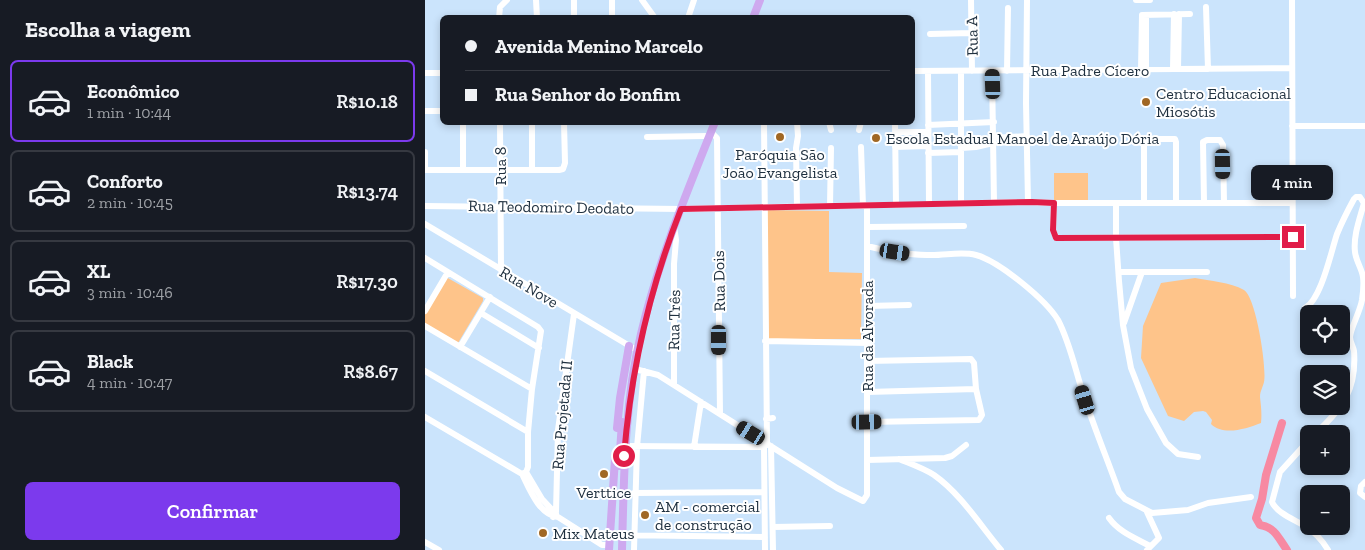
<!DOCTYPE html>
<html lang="pt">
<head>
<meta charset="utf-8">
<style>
  body { margin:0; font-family:"Zilla Slab",serif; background:#20242c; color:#f1f3f6; height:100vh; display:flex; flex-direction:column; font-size:19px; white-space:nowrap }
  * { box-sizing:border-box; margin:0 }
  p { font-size:16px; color:#9ea1a6 }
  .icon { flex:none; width:28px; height:28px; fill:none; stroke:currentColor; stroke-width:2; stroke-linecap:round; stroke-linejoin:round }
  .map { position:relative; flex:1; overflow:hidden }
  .details { display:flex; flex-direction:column; background:#171b24; width:425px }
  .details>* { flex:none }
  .top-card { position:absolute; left:15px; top:15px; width:475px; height:110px; border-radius:8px; box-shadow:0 2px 8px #0003; display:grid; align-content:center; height:110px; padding:0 25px; background:#171b24 }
  .controls { position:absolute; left:875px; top:305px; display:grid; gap:10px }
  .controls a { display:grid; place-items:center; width:50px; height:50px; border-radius:8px; background:#171b24; box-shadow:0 2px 8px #0003; font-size:25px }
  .end { position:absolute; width:22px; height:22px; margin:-11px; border:6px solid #e11d48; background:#fff; box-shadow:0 0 0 2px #fff }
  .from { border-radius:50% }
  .bubble { position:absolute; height:35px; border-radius:8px; background:#171b24; box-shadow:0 2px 8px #0003; font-size:16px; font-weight:600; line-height:35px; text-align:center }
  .car { position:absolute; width:15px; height:30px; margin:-15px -8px; border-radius:6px; box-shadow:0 0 4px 1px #0007; background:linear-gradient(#222 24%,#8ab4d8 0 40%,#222 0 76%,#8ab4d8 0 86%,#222 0) }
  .top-card b { display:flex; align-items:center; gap:18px; height:48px; font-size:19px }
  .top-card b+b { border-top:1px solid #363941 }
  .top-card i { width:12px; height:12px; background:#f1f3f6 }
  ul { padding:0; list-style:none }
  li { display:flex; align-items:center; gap:15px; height:82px; margin:0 10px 8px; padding:0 15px; border:2px solid #363941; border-radius:8px }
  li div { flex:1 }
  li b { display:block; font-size:19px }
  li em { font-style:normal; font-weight:600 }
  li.active { border-color:#7c3aed }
  li>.icon { width:45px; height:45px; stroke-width:1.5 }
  h2 { padding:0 25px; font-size:22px; line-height:60px }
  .action { display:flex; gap:10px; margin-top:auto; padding:10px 25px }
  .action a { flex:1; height:58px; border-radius:8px; background:#7c3aed; color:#fff; font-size:20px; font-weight:600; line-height:58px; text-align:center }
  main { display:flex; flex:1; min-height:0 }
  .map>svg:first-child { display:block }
</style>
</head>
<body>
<main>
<section class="details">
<h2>Escolha a viagem</h2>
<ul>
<li class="active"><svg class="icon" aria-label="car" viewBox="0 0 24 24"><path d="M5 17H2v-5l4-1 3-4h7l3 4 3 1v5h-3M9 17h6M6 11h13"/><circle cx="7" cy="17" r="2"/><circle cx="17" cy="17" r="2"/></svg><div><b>Econômico</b><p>1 min · 10:44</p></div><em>R$10.18</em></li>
<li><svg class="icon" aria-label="car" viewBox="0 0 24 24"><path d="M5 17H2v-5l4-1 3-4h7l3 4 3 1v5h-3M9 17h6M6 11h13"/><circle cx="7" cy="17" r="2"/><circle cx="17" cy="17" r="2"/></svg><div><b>Conforto</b><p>2 min · 10:45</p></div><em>R$13.74</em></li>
<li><svg class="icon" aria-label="car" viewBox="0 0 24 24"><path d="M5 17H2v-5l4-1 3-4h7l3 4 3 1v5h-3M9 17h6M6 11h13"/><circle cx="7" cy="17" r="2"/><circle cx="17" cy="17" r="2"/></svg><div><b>XL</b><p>3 min · 10:46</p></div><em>R$17.30</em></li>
<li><svg class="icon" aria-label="car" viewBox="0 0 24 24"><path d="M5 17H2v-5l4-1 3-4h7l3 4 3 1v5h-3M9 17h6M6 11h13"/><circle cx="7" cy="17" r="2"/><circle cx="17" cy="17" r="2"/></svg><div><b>Black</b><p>4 min · 10:47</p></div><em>R$8.67</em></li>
</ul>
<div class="action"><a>Confirmar</a></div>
</section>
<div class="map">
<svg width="940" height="550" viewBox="0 0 940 550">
  <rect width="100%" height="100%" fill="#cbe4fc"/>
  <path fill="#fec48a" d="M629,173h34v30h-34z
    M340,210l64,1v61l33,1 -1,66h-93z
    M21,277l37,21v3l-25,42 -33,-17v-16z
    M770,278c15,3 35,4 49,12 12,7 23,78 20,92 -1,5 -4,9 -4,15 1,9 2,17 1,26 -15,6 -38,13 -50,1l1,-4 -6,-8 -3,-1 -9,1 -10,9 -16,-5 -27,-58 2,-32 18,-43z"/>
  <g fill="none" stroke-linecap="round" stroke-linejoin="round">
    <path stroke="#f789a2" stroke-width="8" d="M857,423l-16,52 -4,24 -6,19 4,7c15,2 19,14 27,25"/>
    <path stroke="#fff" stroke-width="6" d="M111,0l1,18
      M149,0v18
      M187,0v18
      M217,0l13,18
      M546,0l1,71
      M602,0l-1,103 2,99
      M711,0h14
      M867,0l1,296
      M781,7l2,62
      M721,15v55
      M74,18l1,-11 7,-7
      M263,18l6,-18
      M505,34l42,-1
      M748,69l1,-55
      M753,69l1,-55
      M716,70l1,-55 48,-1
      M488,71l379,-3
      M503,71l1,133
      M567,71l2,132
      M582,71l1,-63
      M0,73h18
      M0,111h18
      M38,122v48
      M75,122l1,148
      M107,122v48
      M339,122l3,321
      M372,122l1,14 -2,12 1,58
      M404,122l2,8
      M470,122l1,83
      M503,125l66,-3
      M867,126h73
      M434,130l2,-8
      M286,132l6,6 3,276
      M470,132h33
      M222,137l58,-1
      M568,138l34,-2
      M436,147l2,59
      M470,147l33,-1
      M536,148l15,-1 17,-4
      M0,152v18
      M503,153l33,-1
      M0,170h134l4,-1 2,-6 -1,-41
      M719,202v-60l2,-3h29l1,3v60
      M779,202l-1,-60 4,-2h13l3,5 1,58
      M536,203v-132
      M629,203l-1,27 3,8 237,-1
      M691,203v35l3,43 4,44 8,43 16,41 19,34 12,11 20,3
      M0,206l256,3 347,-7 26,1h238
      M405,206l1,-58
      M0,224l208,124
      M442,227l97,-1
      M442,246c20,5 40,9 60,9 17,1 33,-4 49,0 23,6 70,45 82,65 13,25 18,54 27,79 10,31 23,62 34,93l6,7 27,14 36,-3 20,-7 43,-6
      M0,258l113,69 3,4 -9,58 -4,43v35l-2,5 -4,2
      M694,272h88
      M442,306l42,-1
      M880,308c16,-8 26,-56 32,-74 5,-12 11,-24 17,-35l2,-2h4l5,8
      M0,311l23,-39
      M56,313l58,35
      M699,323l18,-51
      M0,326l107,63
      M340,341l103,2
      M35,347l30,-50
      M210,369l23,6 179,113 26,13 4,-6v-289
      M0,371l103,61
      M249,385v-121l2,-24 -2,-14
      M442,392l109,-3
      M0,417l97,57
      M341,419l7,-1
      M442,422l112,-2 3,-5 -6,-26 -2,-26 -3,-4 -104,2
      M890,434c27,-25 42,-44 39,-83 -1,-5 -4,-9 -4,-14 1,-10 10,-25 12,-37 1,-7 2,-16 1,-23 -1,-8 -7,-16 -8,-25 -2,-16 5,-34 9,-49
      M884,440l-29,32 -8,30c5,11 21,17 31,23 10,5 20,16 25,25
      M200,446l139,1 3,-4
      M346,446l2,104
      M269,447l7,-45
      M339,447l1,103
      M474,459c12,5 24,9 35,16 27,19 46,50 67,75
      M442,460l78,-2 7,-2 14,-11
      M101,472l16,27 14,15
      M97,474c7,14 17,41 36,43l44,28h7
      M940,482l-4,4 -1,7 5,4
      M209,493l130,-1
      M128,517l3,-5 2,-82 16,-116
      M684,518c10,14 26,20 41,28
      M348,527l57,-1
      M192,535l148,2
      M0,542l14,8
      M209,550l3,-103 7,-76
      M722,550l12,-12 -12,-26"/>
    <path stroke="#cea9ef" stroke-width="8" d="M328,18l7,-18
      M192,428l3,-30 9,-52
      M194,466l3,-44
      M184,550l6,-91
      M197,550c2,-73 2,-145 19,-216 17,-73 46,-142 74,-212"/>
  </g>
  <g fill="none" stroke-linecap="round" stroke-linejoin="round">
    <path stroke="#e11d48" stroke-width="6" d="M199,456c7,-88 25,-166 57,-247l351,-7 22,1 -1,27 3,8 237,-1"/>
  </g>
  <g fill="#a06724" stroke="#fff" stroke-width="2">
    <circle cx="721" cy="102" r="5"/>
    <circle cx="355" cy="137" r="5"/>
    <circle cx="451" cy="138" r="5"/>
    <circle cx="179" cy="474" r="5"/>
    <circle cx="220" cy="515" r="5"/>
    <circle cx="118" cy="533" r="5"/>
  </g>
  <g text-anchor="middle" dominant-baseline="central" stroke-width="4" stroke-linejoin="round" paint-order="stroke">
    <g font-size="16" fill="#203140" stroke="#fff">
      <text transform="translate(547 36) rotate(-91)">Rua A</text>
      <text x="665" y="70">Rua Padre Cícero</text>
      <text transform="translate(75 166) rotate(-90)">Rua 8</text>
      <text transform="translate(126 207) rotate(1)">Rua Teodomiro Deodato</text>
      <text transform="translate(294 281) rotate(-91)">Rua Dois</text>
      <text transform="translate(104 287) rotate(31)">Rua Nove</text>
      <text transform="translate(249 320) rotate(-89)">Rua Três</text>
      <text transform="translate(442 336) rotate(-90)">Rua da Alvorada</text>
      <text transform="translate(137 415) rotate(-85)">Rua Projetada II</text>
    </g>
    <g font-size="16" fill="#203140" stroke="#fff" text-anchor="start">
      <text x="731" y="93">Centro Educacional<tspan x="731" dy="18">Miosótis</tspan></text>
      <text x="461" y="138">Escola Estadual Manoel de Araújo Dória</text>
      <text x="355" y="154" text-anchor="middle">Paróquia São<tspan x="355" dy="18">João Evangelista</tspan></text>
      <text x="179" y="492" text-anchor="middle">Verttice</text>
      <text x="230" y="506">AM - comercial<tspan x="230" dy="18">de construção</tspan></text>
      <text x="128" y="533">Mix Mateus</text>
    </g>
  </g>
</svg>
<div class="controls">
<a><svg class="icon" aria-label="locate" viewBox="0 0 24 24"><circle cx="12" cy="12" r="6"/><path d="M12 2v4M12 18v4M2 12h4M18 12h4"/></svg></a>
<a><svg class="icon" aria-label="layers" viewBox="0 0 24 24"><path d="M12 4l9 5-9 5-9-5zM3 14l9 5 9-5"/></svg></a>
<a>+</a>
<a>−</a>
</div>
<i class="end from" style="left:199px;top:456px"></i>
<i class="end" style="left:868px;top:237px"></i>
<div class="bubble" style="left:826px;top:165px;width:82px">4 min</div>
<i class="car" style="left:568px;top:84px;rotate:358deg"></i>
<i class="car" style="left:798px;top:164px;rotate:179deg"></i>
<i class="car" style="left:470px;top:252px;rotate:99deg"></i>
<i class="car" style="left:294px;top:340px;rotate:180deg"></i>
<i class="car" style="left:660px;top:400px;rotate:343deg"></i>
<i class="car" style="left:442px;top:422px;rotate:89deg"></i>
<i class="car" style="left:326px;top:433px;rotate:301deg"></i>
<div class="top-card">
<b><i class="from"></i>Avenida Menino Marcelo</b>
<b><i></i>Rua Senhor do Bonfim</b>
</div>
</div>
</main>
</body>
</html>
